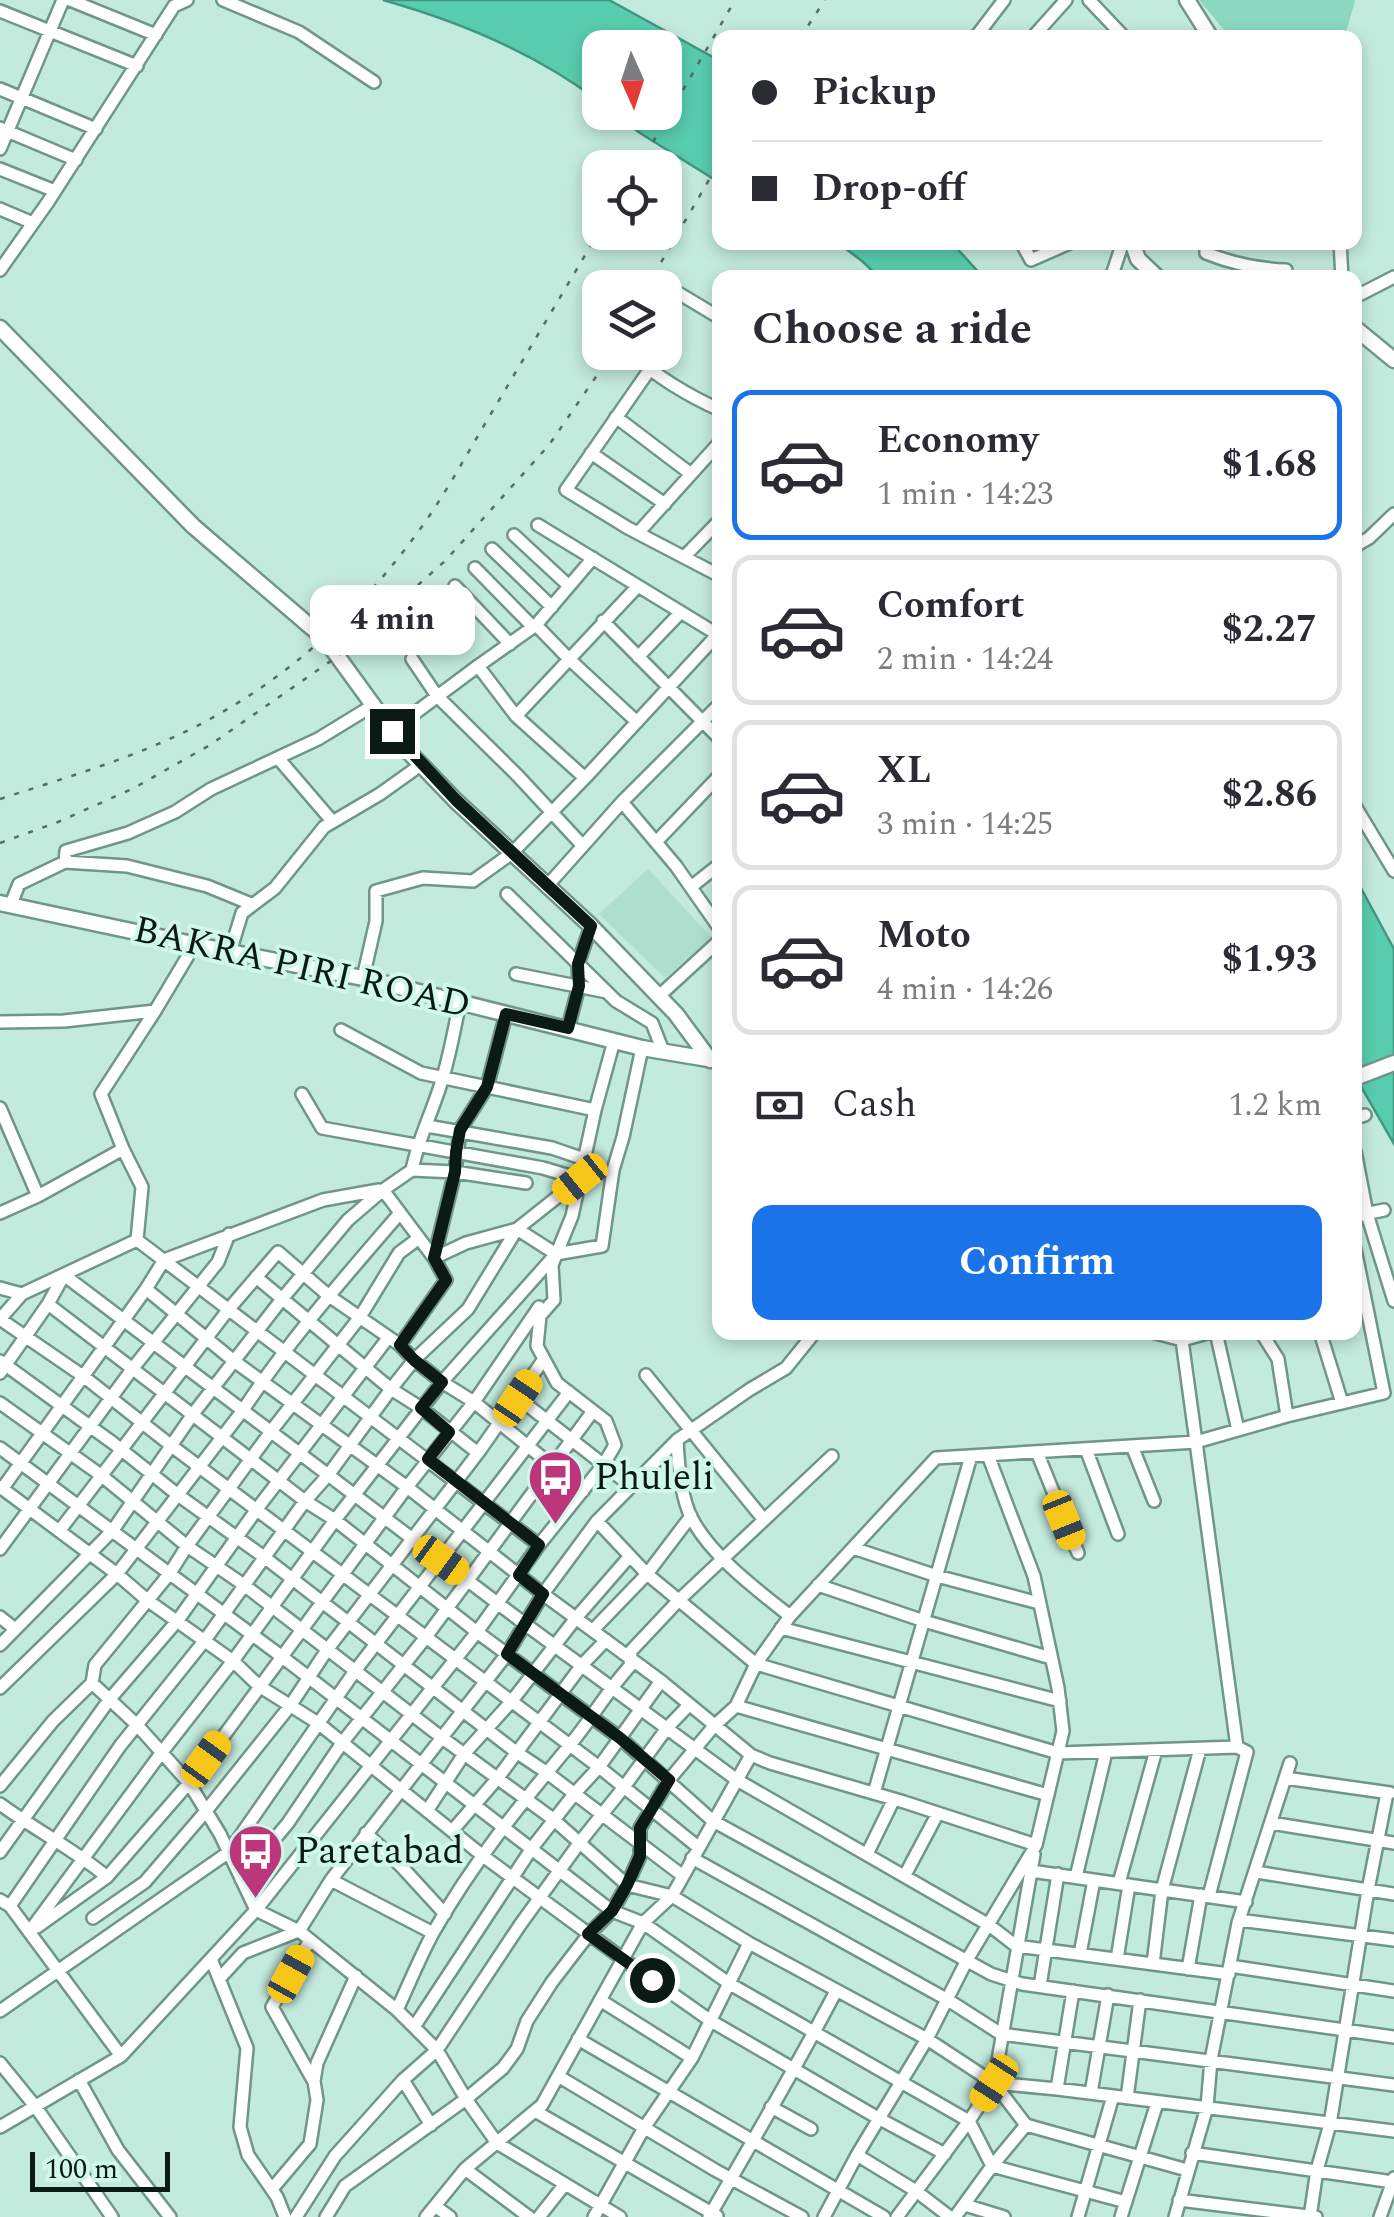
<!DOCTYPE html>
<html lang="en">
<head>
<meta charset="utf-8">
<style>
  body { margin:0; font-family:Spectral,serif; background:#f2f2f3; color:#2b2b33; height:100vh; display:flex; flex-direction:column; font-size:38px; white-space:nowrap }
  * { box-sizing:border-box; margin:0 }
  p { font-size:32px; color:#7c7c81 }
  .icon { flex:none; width:55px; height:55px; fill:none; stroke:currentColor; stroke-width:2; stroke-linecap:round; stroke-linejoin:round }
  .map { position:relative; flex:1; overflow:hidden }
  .drawer { position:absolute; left:712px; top:270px; width:650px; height:1070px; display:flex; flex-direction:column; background:#fff; border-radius:20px; box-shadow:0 5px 15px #0003 }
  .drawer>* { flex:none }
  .hud { position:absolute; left:712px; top:30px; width:650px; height:220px; border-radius:20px; box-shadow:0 5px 15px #0003; display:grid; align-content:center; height:220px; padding:0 40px; background:#fff }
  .needle { width:65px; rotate:177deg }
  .buttons { position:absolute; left:582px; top:30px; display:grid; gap:20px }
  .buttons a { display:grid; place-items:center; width:100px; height:100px; border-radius:20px; background:#fff; box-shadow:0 5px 15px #0003; font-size:50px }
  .scale { position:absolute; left:30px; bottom:25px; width:140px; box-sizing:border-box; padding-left:10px; border:5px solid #0b1a15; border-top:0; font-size:28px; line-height:35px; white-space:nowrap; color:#0b1a15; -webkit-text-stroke:8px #cff8ea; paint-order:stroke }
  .end { position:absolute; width:45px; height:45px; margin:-22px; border:12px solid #0b1a15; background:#fff; box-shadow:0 0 0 5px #fff }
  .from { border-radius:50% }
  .bubble { position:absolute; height:70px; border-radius:20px; background:#fff; box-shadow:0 5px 15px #0003; font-size:32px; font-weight:700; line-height:70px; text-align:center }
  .car { position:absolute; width:30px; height:60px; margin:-30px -15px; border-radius:12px; box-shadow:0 0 8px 2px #0007; background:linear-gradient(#f5c518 24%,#345 0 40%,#f5c518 0 76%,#345 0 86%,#f5c518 0) }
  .hud b { display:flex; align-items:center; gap:35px; height:95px; font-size:38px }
  .hud b+b { border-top:2px solid #e1e1e2 }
  .hud i { width:25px; height:25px; background:#2b2b33 }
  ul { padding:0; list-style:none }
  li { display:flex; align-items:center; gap:30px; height:150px; margin:0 20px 15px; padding:0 20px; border:5px solid #e1e1e2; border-radius:20px }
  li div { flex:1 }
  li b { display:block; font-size:38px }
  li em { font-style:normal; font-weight:700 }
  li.current { border-color:#1a73e8 }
  li>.icon { width:90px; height:90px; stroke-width:1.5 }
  h2 { padding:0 40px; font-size:45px; line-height:120px }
  .pay { display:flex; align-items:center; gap:25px; height:110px; padding:0 40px; font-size:38px }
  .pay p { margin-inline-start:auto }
  .primary-button { display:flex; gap:20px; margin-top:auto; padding:20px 40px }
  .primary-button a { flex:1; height:115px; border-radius:20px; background:#1a73e8; color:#fff; font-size:40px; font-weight:700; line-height:115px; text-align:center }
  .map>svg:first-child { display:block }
</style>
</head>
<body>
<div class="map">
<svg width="1394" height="2217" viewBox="0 0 1394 2217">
  <rect width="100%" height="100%" fill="#c2eadd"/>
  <path fill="#addece" d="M648,869l63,68 -46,41 -66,-64z"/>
  <path fill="#8cd7c0" d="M1199,0h156l-10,37 -114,1z"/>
  <path fill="#58cdae" stroke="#419780" stroke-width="2.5" d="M383,0h226l111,61v122l-80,-50 -27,-20 52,-1v-64h-65v54c-64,-49 -139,-80 -217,-102z
    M838,243h114l31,34h-104l-17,-16z
    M1355,877l39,72v195l-39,-68z"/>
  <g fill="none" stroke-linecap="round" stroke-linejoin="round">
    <defs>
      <path id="minor" d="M70,0l86,35
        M223,0l76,32 75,50
        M1089,0l36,38
        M0,11l137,55
        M975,38l29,-38
        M1032,38l34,-38
        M0,89l96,40
        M0,128l76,32
        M0,149l63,-149
        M0,169l55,22
        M0,209l33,14
        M1021,242l10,18 41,-18
        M1206,242v11c27,11 51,16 80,17
        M1340,242l2,36
        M0,270l48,-68 126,-196 13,-6
        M1111,278l12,-36
        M675,291l45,27
        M1355,297l39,-20
        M634,356c25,22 55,40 86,54
        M650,369l-84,121 62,38 92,48
        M616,417l75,57
        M591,453l74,51
        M538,525l182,111
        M638,533l82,-91
        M514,535l55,51
        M1355,546l14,-8 25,-24
        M492,549l60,58
        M684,557l36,-37
        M475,568l58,59
        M455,586l55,58
        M603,621l117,118
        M536,625l57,-67
        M638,657l43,-45
        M412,659l25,37 81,80 65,70
        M478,666l58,-41 32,33 69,64
        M516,716l69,62 133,-144
        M391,731l87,-65 38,50 122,-130
        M278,758l54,63
        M622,802l98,-98
        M1355,806l39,65
        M656,842l64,-67
        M65,862l62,4 80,20 44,18
        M548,885l74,-83 54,64 44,63
        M691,887l29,-23
        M507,894l109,107 36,22 11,28
        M11,904l8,-20 46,-22 1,-11 62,-18 47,-21 36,-23 107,-50 54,-33
        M230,952l12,-39 33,-25 49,-61 56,-33 42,-30
        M516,974l91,18
        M363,978l13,-57v-30l47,-13 50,3 39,-28 73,-75
        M659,996l61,-56
        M0,1022l64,-1 91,-10 40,-67
        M568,1028l11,-42 -1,-22 13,-38
        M341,1030l80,43 174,37
        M302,1094l20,34 221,40 37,11
        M0,1108l38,88 -38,17
        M1355,1118l10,-3
        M427,1126l125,22 32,11
        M1355,1151l12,63 27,87
        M412,1170l43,2 71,11
        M38,1196l85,-47
        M1355,1216l29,-6
        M137,1240l402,305
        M434,1258l21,-86 5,-42 27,-43 19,-73
        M434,1258l32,-15 51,-14 39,25
        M256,1277l135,112 30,19 57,45
        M0,1288l22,6
        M146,1289l88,72 173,126 136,107 118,87 90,74 19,8 134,39 132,43 27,-114 -5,-43 -24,-112 -46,-121
        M48,1304l257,197 30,19 142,112 143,106 93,83 278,153 31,10 372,53
        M0,1319l83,57 90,71 426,320 99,80
        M0,1319l22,-25 115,-54 5,-53 -19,-38 -22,-55 54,-83
        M1152,1332l30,8v-5
        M1216,1332l22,98
        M1261,1332l17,27 9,57 97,-23 -29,-144
        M1320,1332l22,71
        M400,1345l46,-65 -12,-22 -51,-68 29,-20c6,-31 21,-59 30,-90 8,-25 12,-51 18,-77
        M0,1361l113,82 65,52 86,62 252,195 30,20 137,104
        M0,1373l48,-69 16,-29 461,349 212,156 252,145 27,21 213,28
        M646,1375l118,145
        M518,1398l113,88
        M0,1403l102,73 85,70 57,39 197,152 112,82 74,66 45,11 77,47 178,96 67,44 32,42 161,45
        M677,1440c1,23 4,56 14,77 19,38 66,73 99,99l146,-158 260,-16 -14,-102 29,-8
        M1132,1446l22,55
        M0,1448l281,208 331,255 31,12 87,61 239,137 23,45 134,36
        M1086,1449l32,85
        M1037,1452l41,101
        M0,1487l117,87 30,26 86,61 26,25 59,37 165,133 140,103 88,62 167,97 67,36
        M2,1489l144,-200 18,-29 159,-60 56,-10
        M597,1521l50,53 109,90 302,89 179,-6 -41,-305 91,-26
        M60,1530l168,-220 50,-58 51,44 71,49 14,15 28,22 32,20 109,89
        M853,1548l84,28 102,27
        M0,1549l133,-181 85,-106 11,-28
        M818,1585l106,36 127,37
        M0,1617l15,12
        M781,1628l279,73
        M593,1630l54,-56 44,-58
        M0,1645l113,-115 80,-116 89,-115 66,-79 35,-30
        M92,1683l45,42 52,58 31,51 36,76 43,21 98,79 40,40 29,49 31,44 123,74
        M0,1688l117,-114 126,-164c46,-70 102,-133 157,-197
        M736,1706l312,89
        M1285,1778l105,15
        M0,1786l53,-65 39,-38 3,-18 75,-92 17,-27 85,-116 88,-113 39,-64 20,-15
        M874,1793l97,-337
        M0,1804c35,26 74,45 107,73
        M427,1811l37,-57 47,-52 65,-84 53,-61
        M1271,1823l123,20
        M452,1831l45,-52 85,-114 24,-25
        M366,1833l35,33 44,48
        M0,1852l109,-152 69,-80 79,-111 131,-171
        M867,1854l27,-55
        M692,1858l256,142 53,34 393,51
        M1031,1871l215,31
        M1256,1872l138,22
        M905,1875l33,-62
        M1076,1877l30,-125
        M241,1879l47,-56 54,-80 84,-106 167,-226
        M331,1880l102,53
        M1119,1883l37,-133
        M1209,1896l38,-144 -10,-5
        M0,1900l10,6 111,150 135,-146 221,-278 62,-87 65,-81 11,-19 -9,-24 -49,-38 -20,-37 3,-30 14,-16 -2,-35 20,-49 23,-106 19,-69
        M10,1906l110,-160 85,-106 100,-139 24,-27 62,-85 23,-29 54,-51 49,-80 63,-50
        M93,1918l52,-36 61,-71 84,-105 37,-56 151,-197 66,-94
        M1239,1920l155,20
        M37,1927l70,-50 82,-94 218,-296 67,-85 65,-95
        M29,1932l133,-180 71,-91 102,-141 107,-138 114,-128 46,-8 11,-76 10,-33 19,-89
        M310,1940l-38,67 41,73
        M1080,1954l14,-74
        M211,1959l36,89 -7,79 8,28 29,42 8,20
        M1117,1959l12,-74
        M1153,1964l9,-74 38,-141
        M1230,1966l164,25
        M1188,1969l13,-74
        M219,1979l24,-26 56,-22 32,-51 176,-226 36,-60 54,-73 80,-81 72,-50 37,-22 29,-36
        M1040,1986l18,-112
        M600,2000l92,58
        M397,2010c12,-26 23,-53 36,-77 38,-68 87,-128 136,-187 22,-26 38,-55 61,-80l1,-15 48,-51 153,-144
        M0,2011l229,-159 126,-181 214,-279
        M414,2027l118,-179 43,-55 24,-26 62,-86
        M578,2039l306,178
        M0,2063l35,43 77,111
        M558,2076l157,94 87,47
        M79,2080l39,70 52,67
        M403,2080l28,45
        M994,2083l63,6 337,42
        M1057,2089l16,-98
        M1091,2093l17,-98
        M1127,2098l13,-98
        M771,2107l40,22
        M535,2111l182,105
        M0,2127l121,-71
        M1192,2153l201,29
        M857,2155l59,36 34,26
        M465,2169l77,-64 101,-182 29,-27 79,-141
        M272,2189l38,-45 7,-44 -3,-19 3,-18 39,-87
        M1179,2200l137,17
        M965,2205l39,12
        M435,2206l15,11
        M296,2217l39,-61 68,-76 34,-30 83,-125 60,-83 44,-55 43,-59 22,-23
        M326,2217l19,-31 121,-87 37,-31 14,-19 10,-28 25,-39 37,-48 23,-23 15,-26 13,-29v-28l29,-48 45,-54 22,-20 20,-42 34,-48
        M426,2217l39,-48 64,48
        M539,2217l26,-33
        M594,2217l50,-89 48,-70 57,-115
        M709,2217c43,-75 87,-149 127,-226
        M824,2217l33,-62 70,-116 40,-79 69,-115
        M897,2217l72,-96 25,-38 40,-229
        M955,2217l37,-51 34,-41
        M1078,2217l35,-121
        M1121,2217l36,-114
        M1175,2217l32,-110 4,-47 27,-137 52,-160
        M1310,2217l7,-47 13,-46 38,-234 19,-97
        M1380,2217l14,-39"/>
      <path id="tertiary" d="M1187,0l24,38
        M1132,242l6,17 20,19
        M0,328l193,198 132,113 77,106 54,56 135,125 85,88 34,46
        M1355,328l39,32
        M0,903l230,49 133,26 279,70 78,13
        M1355,1078l39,-15"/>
    </defs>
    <use href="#minor" stroke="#70968a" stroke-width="16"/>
    <use href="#tertiary" stroke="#70968a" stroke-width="19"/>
    <use href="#minor" stroke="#fff" stroke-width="11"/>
    <use href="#tertiary" stroke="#fff" stroke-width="14"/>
    <path stroke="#546d65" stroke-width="2.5" stroke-dasharray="5 10" stroke-linecap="butt" d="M800,38l25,-38
      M638,168l97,-168
      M646,288l74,-127
      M0,799c74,-24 151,-46 219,-85 78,-44 143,-106 196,-178 30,-40 54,-86 80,-129 35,-59 70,-118 105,-177
      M0,843l58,-21 76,-34 76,-43 128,-89 107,-95 104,-116 64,-93"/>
  </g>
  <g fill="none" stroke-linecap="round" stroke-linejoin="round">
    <path stroke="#0b1a15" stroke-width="12" d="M392,731l64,69 135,126 -13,38 1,22 -11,42 -62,-14 -19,73 -27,43 -4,22 -1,20 -21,86 12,22 -46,65 14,15 28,22 -21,26 28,24 -21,27 111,86 -20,30 24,19 -36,60 113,84 49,42 -29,48v28l-13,29 -15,26 -24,23 64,46"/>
  </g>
  <defs>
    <symbol id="bus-pin" viewBox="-11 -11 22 30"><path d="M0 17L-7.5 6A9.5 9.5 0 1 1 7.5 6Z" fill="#bb367a" stroke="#cff8ea"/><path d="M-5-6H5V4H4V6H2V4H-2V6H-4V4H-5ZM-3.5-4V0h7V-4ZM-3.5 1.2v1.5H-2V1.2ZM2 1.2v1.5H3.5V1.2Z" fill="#fff"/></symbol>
  </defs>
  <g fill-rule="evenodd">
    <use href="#bus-pin" x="524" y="1446" width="63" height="86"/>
    <use href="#bus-pin" x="224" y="1820" width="63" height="86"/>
  </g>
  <g text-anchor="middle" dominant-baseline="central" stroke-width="8" stroke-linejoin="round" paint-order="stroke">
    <g font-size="38" fill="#0b1a15" stroke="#cff8ea">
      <text transform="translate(302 968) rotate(13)">BAKRA PIRI ROAD</text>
    </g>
    <g font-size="38" fill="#0b1a15" stroke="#cff8ea" text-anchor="start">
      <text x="594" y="1478">Phuleli</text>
      <text x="295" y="1852">Paretabad</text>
    </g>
  </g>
</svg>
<div class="buttons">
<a><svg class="needle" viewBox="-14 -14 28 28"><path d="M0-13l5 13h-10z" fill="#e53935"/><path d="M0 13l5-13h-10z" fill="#7c7c81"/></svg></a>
<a><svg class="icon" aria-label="locate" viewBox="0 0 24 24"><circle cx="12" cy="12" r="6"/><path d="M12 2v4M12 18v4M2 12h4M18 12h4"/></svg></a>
<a><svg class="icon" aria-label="layers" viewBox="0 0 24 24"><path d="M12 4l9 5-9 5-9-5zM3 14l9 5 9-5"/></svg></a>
</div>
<div class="scale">100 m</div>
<i class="end from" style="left:652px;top:1980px"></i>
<i class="end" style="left:392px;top:731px"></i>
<div class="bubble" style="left:310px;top:585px;width:165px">4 min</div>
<i class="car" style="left:580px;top:1179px;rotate:231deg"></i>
<i class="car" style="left:518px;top:1398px;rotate:34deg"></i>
<i class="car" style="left:1064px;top:1520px;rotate:158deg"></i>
<i class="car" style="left:441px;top:1560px;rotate:126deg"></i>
<i class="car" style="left:206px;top:1759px;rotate:36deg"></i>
<i class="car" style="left:291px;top:1974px;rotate:29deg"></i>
<i class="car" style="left:994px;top:2083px;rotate:213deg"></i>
<div class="hud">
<b><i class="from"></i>Pickup</b>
<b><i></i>Drop-off</b>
</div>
<section class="drawer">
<h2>Choose a ride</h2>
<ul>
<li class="current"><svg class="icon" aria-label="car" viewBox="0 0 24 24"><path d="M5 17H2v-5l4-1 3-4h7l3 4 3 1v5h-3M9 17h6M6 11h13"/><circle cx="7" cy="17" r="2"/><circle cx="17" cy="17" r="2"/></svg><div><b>Economy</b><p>1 min · 14:23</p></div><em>$1.68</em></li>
<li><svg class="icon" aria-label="car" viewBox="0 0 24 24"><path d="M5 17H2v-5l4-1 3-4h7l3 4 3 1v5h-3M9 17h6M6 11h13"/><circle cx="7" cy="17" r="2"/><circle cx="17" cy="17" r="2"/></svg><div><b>Comfort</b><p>2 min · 14:24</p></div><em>$2.27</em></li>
<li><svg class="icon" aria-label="car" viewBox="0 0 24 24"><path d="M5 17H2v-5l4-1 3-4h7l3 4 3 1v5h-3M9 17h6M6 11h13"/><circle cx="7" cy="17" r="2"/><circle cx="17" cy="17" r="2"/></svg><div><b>XL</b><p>3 min · 14:25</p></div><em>$2.86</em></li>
<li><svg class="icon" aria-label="car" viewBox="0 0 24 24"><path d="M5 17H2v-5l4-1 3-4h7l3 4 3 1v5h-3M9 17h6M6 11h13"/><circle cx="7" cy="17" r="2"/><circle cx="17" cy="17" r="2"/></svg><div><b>Moto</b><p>4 min · 14:26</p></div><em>$1.93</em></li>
</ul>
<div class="pay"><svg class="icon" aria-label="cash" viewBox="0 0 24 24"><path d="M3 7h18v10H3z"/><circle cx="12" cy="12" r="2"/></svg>Cash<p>1.2 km</p></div>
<div class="primary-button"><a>Confirm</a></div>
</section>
</div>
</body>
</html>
